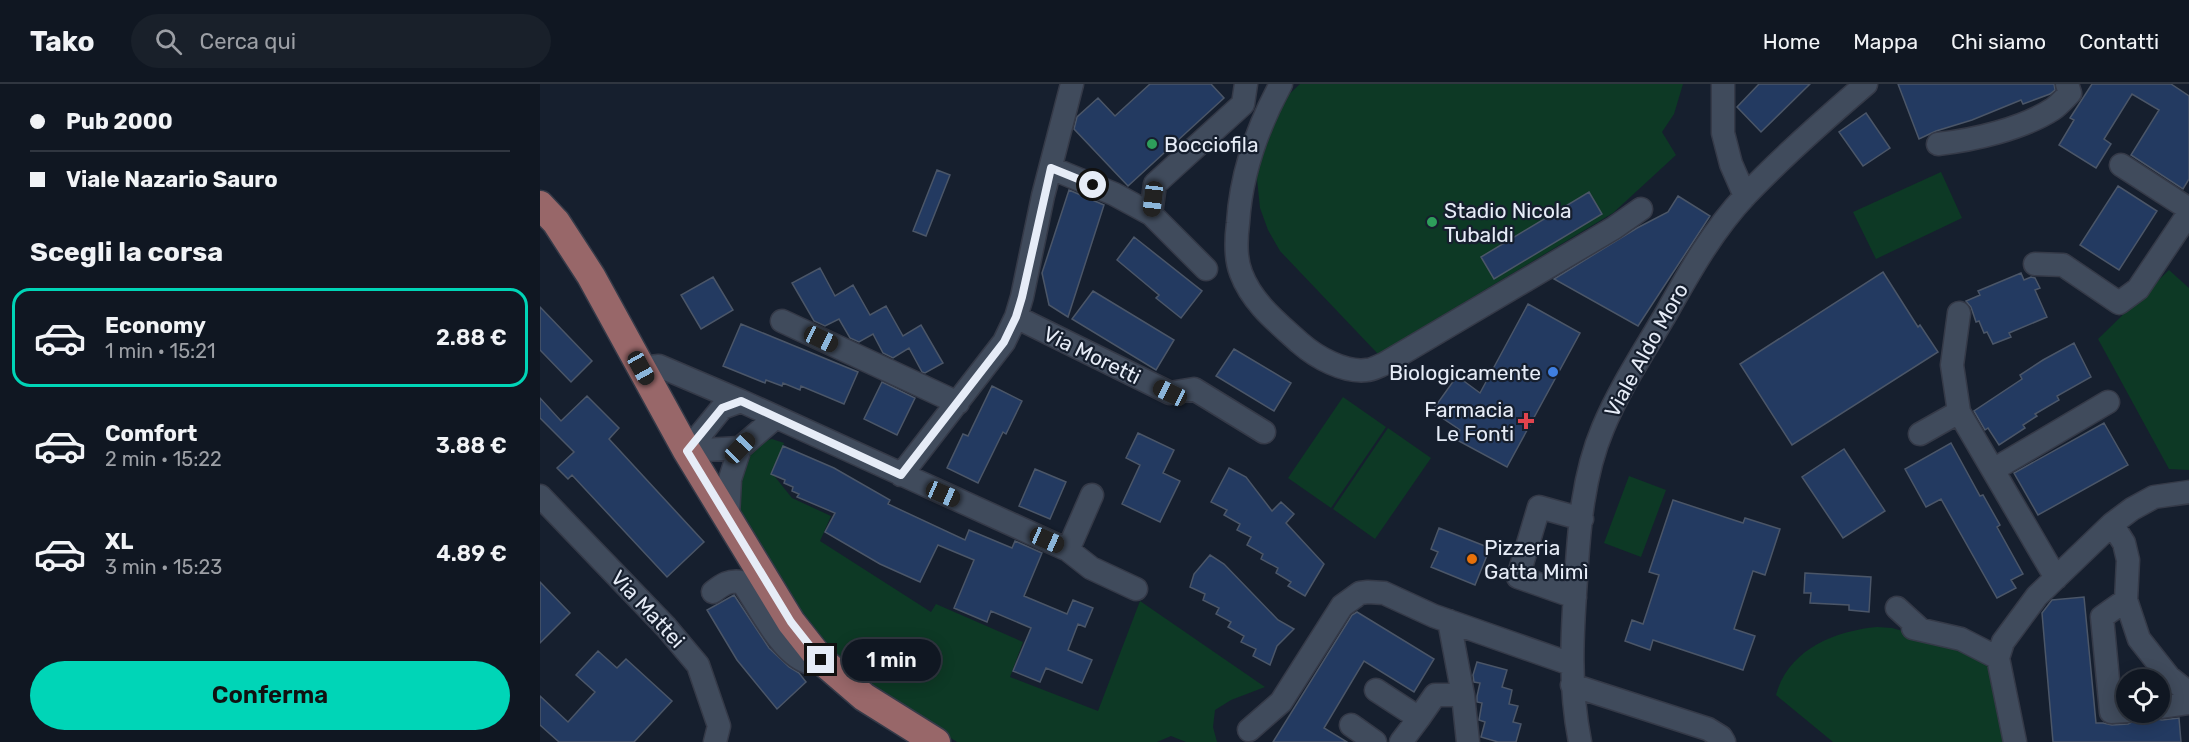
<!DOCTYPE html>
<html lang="it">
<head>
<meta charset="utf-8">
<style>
  body { margin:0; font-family:Rubik,sans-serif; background:#19202a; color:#f1f3f6; height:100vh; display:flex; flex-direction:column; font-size:22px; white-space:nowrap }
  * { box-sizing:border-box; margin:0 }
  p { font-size:20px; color:#9c9fa5 }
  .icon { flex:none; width:33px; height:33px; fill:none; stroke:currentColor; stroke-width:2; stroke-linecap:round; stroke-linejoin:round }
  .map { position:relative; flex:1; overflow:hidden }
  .details { display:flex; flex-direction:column; background:#101722; width:540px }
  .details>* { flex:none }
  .banner { display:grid; align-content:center; height:132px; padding:0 30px; background:#101722 }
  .fabs { position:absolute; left:1576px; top:585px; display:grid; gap:12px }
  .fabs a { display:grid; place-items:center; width:54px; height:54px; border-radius:50%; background:#101722; box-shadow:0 3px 15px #0003,0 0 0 2px #303640; font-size:30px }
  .end { position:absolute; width:27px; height:27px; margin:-14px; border:8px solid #e6ecf7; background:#111; box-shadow:0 0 0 3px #111 }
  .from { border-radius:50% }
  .bubble { position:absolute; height:42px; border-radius:21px; background:#101722; box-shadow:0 3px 15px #0003,0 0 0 2px #303640; font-size:20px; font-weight:600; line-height:42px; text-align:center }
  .car { position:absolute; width:18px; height:36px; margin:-18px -9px; border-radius:8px; box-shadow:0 0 4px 2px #0007; background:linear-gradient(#222 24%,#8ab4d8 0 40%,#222 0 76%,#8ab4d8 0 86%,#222 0) }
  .banner b { display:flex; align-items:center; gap:21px; height:57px; font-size:22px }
  .banner b+b { border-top:2px solid #303640 }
  .banner i { width:15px; height:15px; background:#f1f3f6 }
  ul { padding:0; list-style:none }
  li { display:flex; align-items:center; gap:18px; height:99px; margin:0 12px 9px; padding:0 18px; border:3px solid transparent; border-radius:18px }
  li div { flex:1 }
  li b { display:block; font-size:22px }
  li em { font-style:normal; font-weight:600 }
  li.active { border-color:#00d5b7 }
  li>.icon { width:54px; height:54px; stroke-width:1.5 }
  h2 { padding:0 30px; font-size:27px; line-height:72px }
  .button { display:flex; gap:12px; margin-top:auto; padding:12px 30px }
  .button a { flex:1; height:69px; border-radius:36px; background:#00d5b7; color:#111; font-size:24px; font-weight:600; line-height:69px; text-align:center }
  header { display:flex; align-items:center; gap:36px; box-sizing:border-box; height:84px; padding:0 30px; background:#101722; border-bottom:2px solid #303640 }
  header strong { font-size:28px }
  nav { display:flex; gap:33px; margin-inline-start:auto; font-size:21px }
  .search { width:420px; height:54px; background:#19202a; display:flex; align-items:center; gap:15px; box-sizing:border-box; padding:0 21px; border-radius:33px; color:#9c9fa5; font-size:22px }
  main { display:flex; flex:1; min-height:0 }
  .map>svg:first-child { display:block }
</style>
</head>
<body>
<header>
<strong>Tako</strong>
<div class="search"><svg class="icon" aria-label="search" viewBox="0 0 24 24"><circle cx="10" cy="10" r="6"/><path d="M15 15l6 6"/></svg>Cerca qui</div>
<nav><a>Home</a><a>Mappa</a><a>Chi siamo</a><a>Contatti</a></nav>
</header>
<main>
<section class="details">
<div class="banner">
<b><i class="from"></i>Pub 2000</b>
<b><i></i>Viale Nazario Sauro</b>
</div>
<h2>Scegli la corsa</h2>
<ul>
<li class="active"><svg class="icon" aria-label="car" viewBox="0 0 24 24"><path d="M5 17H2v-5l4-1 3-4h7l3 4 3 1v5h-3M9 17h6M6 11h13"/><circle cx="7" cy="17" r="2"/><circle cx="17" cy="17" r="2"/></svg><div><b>Economy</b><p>1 min · 15:21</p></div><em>2.88 €</em></li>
<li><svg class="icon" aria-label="car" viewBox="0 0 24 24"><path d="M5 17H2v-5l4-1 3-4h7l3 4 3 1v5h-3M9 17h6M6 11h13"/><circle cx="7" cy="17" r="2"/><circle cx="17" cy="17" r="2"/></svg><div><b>Comfort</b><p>2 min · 15:22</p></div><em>3.88 €</em></li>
<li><svg class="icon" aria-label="car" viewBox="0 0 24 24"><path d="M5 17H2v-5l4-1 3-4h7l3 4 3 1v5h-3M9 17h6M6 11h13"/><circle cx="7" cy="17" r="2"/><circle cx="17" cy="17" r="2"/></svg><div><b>XL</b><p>3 min · 15:23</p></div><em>4.89 €</em></li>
</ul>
<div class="button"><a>Conferma</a></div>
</section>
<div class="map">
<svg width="1649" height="658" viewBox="0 0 1649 658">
  <rect width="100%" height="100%" fill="#161f2e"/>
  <path fill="#0d3925" d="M760,0h383l-9,30 -12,18 14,23 -63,58 -235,141 -98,-103 -12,-21 -8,-22 -4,-39 3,-17 25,-53z
    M1401,88l21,46 -86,41 -23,-47z
    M1629,186l20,18v182l-20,-1 -71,-130z
    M803,313l43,30 -55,81 -43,-30z
    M848,344l43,30 -56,81 -42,-30z
    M232,355l12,4 -12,30 20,25 39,18 -11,25 111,71 5,-8 87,38 -13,35 88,34 42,-110 125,86 -34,13 -16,10 -2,17 4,15h-31l-15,-6 -14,6h-200l-49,-31 -39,-27 -35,-31 -28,-33 -59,-95 -8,-19 -1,-16 7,-34 17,-14z
    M1089,392l37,14 -25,67 -37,-14z
    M1337,543l15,1 75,21 22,16 17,77h-173l-57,-47c12,-45 58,-64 101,-68z"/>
  <path fill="#233a61" stroke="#4b5668" stroke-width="1.5" d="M610,0h61l13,14 -96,88 -54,-57 3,-12 21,-19 17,18z
    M1219,0h51l-49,48 -24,-25z
    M1358,0h156l1,6 -5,4 -27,10 -2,-4 -49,20 -36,11 -17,8z
    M1552,0h79l18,12v83l-6,10 -52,-34 28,-45 -27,-16 -28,45 7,5 -15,24 -37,-23 15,-25 -4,-2z
    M1326,29l24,35 -27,18 -24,-34z
    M397,86l13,5 -24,61 -13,-5z
    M1578,102l39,25 -38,59 -39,-25z
    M529,106l35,15 -36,112 -19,-12 -7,-32z
    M1049,108l13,22 -108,65 -13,-22z
    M1138,112l32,20 -72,110 -84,-47 83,-51 31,-16z
    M594,153l68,54 -21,27 -25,-20 3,-3 -42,-35z
    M280,184l15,28 18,-11 17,30 16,-9 17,30 18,-11 22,38 -18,10 -3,-1 -13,-24 -16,10 -10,-5 -10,-19 -14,8 -9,-4 -11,-19 -14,7 -11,-5 -22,-38z
    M1343,188l35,55 2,-2 18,27 -146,93 -52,-81z
    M1481,189l3,7 7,-3 4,1 5,10 -5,2 12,27 -38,16 2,4 -18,7 -6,-12 -3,1 -5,-12 -3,1 -5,-15 -5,-6 14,-6 -2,-4z
    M173,193l20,33 -32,19 -20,-34z
    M553,207l81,49 -18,30 -84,-51z
    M988,220l52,29 -73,134 -52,-28 5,-9 -28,-19 25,-35 23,17z
    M0,223l52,54 -21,21 -31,-32z
    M201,240l117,48 -14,32 -43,-18 -1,4 -17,-7 -1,3 -16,-6 -1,3 -42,-17z
    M1534,259l17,34 -34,19 2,4 -24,14 2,2 -14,9 2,3 -26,17 -11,-17 -3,2 -11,-19 48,-32 -2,-4 23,-15z
    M694,265l57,34 -17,28 -58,-35z
    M342,298l33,16 -18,37 -33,-16z
    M452,302l30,15 -16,33 -3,-2 -25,51 -31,-15 16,-34 5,2z
    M47,312l32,32 -10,11 95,103 -37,35 -95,-102 -4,4 -11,-11 17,-16 -34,-34v-20l21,23z
    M1564,339l24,42 -90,50 -24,-42z
    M598,349l36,17 -11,23 17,8 -20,41 -38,-18 18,-39 -14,-7z
    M1411,359l29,53 3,-1 17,30 -3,2 26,47 -12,6 5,8 -19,10 -56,-99 -15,8 -21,-38z
    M243,362l51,22 56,32 -2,4 77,36 4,-10 43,18 3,-7 27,12 -18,43 43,18 6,-14 20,8 -8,19 -7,-3 -10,26 24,10 -10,23 -36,-15 -6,14 -27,-11 18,-43 -40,-17 -4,11 -33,-14 20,-48 -36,-15 -18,37 -40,-18 -55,-32 10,-19 -38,-16 2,-3 -7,-3 1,-4 -9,-4 1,-3 -14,-6z
    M1304,365l41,62 -42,27 -41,-61z
    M689,384l17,9 26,34 9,-9 13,12 -8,9 38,41 -19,32 -17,-10 3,-4 -15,-9 2,-5 -17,-9 2,-5 -16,-9 4,-8 -14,-7 3,-6 -16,-9 3,-5 -16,-8z
    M495,385l31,13 -16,37 -31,-13z
    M1133,416l70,23 2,-5 35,11 -15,46 -12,-4 -19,58 21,7 -12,34 -90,-30 -3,10 -25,-9 7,-21 11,4 16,-49 -10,-3z
    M899,444l51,20 -15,37 -44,-18 7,-15 -7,-3z
    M670,471l14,9 54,56 16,9 -17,17 -7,19 -17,-9 3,-7 -15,-7 3,-6 -16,-9 3,-5 -15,-8 3,-6 -16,-8 2,-6 -15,-7 4,-13z
    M1265,489l66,4 -2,35 -20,-2v-5l-39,-2 1,-10h-7z
    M0,498l30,31 -30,30z
    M194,511l35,53 20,19 10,6 7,9 -29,27 -40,-49 -30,-50z
    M1544,513l12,126h7l9,2 16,-1 9,-5 16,-1 9,2 17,-2 2,24h-128l-11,-129 10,-13z
    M817,528l77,47 -20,33 -50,-31 -40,67 23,14h-74l79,-127z
    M58,567l19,17 9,-9 46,42 -38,41h-75l-19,-17v-29l28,26 27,-30 -19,-17z
    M937,578l30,8 -5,17 10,3 -3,14 9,2 -5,16 8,2 -5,18h-18l-17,-5 4,-15 -6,-2 3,-17 -5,-1v-6l3,-13 -6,-1 -1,-7z"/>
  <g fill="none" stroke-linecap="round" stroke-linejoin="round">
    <defs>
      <path id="minor" d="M741,0c-24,44 -40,90 -43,139 -2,16 -3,35 3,50 11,30 37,50 59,70 16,14 44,30 67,27 5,0 12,-4 17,-6l230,-136 27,-19
        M1183,0v49l8,31 14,32
        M1398,60c36,-4 84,-15 115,-35 6,-4 12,-11 17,-16l-3,-9
        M1581,81l68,44
        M511,84l63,26 37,20 55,55
        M611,130l4,-30 88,-80 3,-20
        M1495,180l28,1 56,38 19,-14 51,-76
        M1419,229l-7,52 7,47
        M476,233l154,76 24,-4 70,43
        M242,237l176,82
        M101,284l18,-2 82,35 327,149 23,18 45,21
        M1380,350l39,-22 97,166
        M147,367l35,-43 19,-7
        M147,367l53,-3
        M1453,386l115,-68
        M361,391l103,-133 12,-25 6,-20 21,-101 29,-112
        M0,412l126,131 32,38 21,61 -4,16
        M188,432l2,-37 10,-31 36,-31
        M1572,440l12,19 4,17 -2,40 13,39 30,38 20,16
        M528,466l24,-55
        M173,508c10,-8 16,-12 29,-10 15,21 39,72 65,80 4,1 10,-1 14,-2
        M1035,513l-57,-20 21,-70 43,12
        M1586,516l-24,17 9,95 16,-1
        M1357,524l23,21
        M909,537l14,74 5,47
        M1373,544l48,11 37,19
        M1032,601l136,44 13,8 3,5
        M836,606l43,28 16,-23h28
        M1620,623l29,-4
        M811,641l24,17
        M709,646l32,-28 61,-96 18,-13 8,-1 16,1 50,23 137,48
        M861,658l18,-24
        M1040,658c-11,-55 -8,-108 -4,-163 3,-51 7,-104 27,-151 17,-41 42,-78 64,-116 23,-41 46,-82 79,-117 37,-39 78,-75 120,-111
        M1475,658l-17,-84 5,-16 34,-46 75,-72 20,-15 22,-12 35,-5"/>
      <path id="major" d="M0,121l16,17 35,54 96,175 104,171 30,38 43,37 72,45"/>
    </defs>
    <use href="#minor" stroke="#353a48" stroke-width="25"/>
    <use href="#major" stroke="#353a48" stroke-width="31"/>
    <use href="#minor" stroke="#404b5c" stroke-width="22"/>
    <use href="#major" stroke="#986769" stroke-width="28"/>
  </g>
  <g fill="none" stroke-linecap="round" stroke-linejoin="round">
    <path stroke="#e6ecf7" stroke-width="8" d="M281,576l-30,-38 -104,-171 35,-43 19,-7 160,74 103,-133 12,-25 6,-20 29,-129 42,17"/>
  </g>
  <g fill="#2e9e5b" stroke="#161f2e" stroke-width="2">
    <circle cx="612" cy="60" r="6"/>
    <circle cx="892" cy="138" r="6"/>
  </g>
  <circle fill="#3f7fe0" stroke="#161f2e" stroke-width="2" cx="1013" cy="288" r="6"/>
  <path fill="#e0444e" stroke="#161f2e" stroke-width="2" d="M983 328h6v6h6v6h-6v6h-6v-6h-6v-6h6z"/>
  <circle fill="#e8710a" stroke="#161f2e" stroke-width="2" cx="932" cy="475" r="6"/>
  <g text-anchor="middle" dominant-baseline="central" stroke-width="4.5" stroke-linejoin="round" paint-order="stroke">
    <g font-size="21" fill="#e6ecf7" stroke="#161f2e" text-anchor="start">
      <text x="624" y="60">Bocciofila</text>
      <text x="904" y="126">Stadio Nicola<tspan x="904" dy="24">Tubaldi</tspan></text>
      <text x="1001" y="288" text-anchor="end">Biologicamente</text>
      <text x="974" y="325" text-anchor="end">Farmacia<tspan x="974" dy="24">Le Fonti</tspan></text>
      <text x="944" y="463">Pizzeria<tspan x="944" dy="24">Gatta Mimì</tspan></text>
    </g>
    <g font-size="21" fill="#e6ecf7" stroke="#161f2e">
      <text transform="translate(1106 266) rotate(-61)">Viale Aldo Moro</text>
      <text transform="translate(552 271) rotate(26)">Via Moretti</text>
      <text transform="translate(108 525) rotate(47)">Via Mattei</text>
    </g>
  </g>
</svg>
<div class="fabs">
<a><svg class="icon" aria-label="locate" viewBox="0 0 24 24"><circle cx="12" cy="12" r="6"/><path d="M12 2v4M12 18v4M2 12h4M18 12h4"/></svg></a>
</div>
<i class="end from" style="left:553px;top:101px"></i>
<i class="end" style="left:281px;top:576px"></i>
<div class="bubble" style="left:302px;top:555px;width:99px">1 min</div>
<i class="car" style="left:613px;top:115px;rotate:187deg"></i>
<i class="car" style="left:281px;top:255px;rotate:115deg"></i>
<i class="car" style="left:101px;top:284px;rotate:151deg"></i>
<i class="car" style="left:630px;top:309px;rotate:296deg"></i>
<i class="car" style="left:200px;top:364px;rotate:44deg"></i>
<i class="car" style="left:403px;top:410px;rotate:114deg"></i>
<i class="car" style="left:507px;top:456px;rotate:114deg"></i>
</div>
</main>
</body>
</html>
